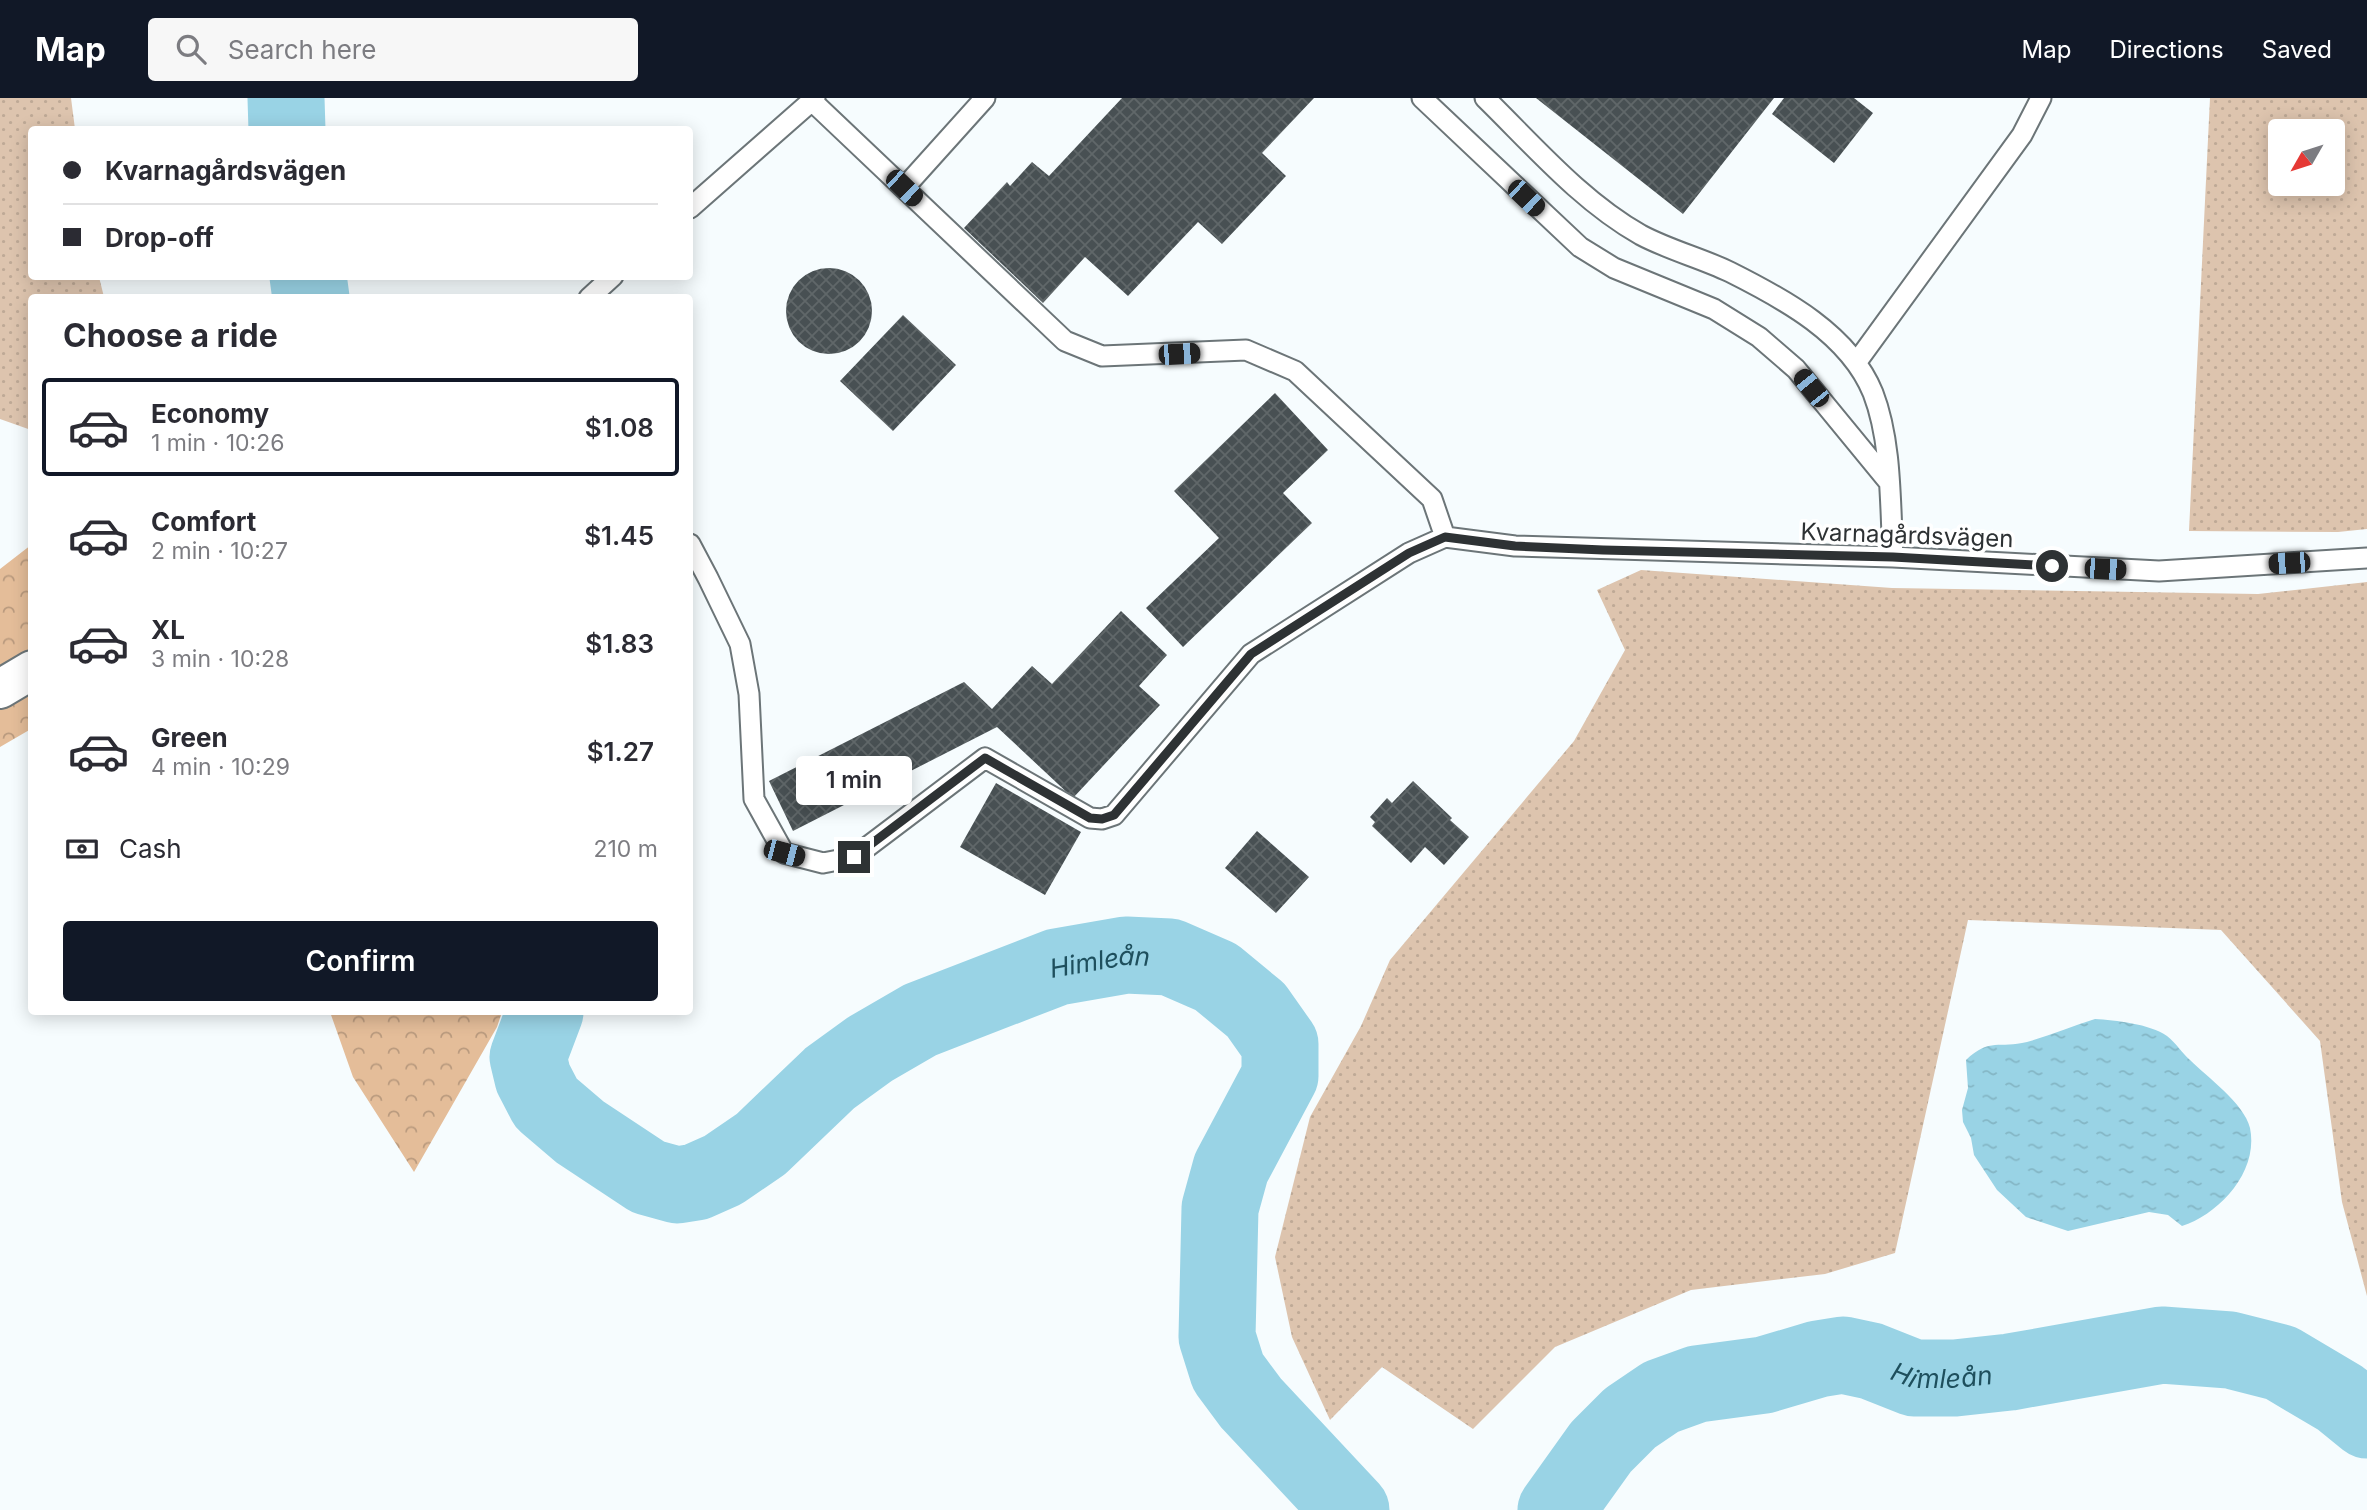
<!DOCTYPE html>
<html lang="en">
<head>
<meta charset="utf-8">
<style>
  body { margin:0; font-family:Inter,sans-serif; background:#f7f7f7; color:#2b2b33; height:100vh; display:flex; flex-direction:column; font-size:26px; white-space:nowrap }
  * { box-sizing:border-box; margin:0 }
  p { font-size:23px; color:#7c7c81 }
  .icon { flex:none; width:38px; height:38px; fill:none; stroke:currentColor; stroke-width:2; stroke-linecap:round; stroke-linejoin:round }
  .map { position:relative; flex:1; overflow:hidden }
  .sheet { position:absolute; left:28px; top:196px; width:665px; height:721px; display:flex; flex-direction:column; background:#fff; border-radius:7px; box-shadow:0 4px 18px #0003 }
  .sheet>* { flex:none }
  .top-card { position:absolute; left:28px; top:28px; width:665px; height:154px; border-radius:7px; box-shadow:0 4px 18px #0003; display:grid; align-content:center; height:154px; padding:0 35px; background:#fff }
  .needle { width:46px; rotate:231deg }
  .fabs { position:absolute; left:2268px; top:21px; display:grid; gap:14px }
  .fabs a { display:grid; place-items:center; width:77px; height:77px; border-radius:7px; background:#fff; box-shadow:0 4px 18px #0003; font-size:35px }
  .end { position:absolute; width:32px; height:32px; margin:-16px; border:9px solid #2e3234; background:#fff; box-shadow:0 0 0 4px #fff }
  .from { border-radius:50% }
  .bubble { position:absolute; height:49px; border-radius:7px; background:#fff; box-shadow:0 4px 18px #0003; font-size:23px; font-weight:600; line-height:49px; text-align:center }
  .car { position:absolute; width:21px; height:42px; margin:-21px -10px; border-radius:9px; box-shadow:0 0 5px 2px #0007; background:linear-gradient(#222 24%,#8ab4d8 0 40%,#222 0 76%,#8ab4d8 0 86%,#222 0) }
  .top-card b { display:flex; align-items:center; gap:24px; height:66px; font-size:26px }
  .top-card b+b { border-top:2px solid #e1e1e2 }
  .top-card i { width:18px; height:18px; background:#2b2b33 }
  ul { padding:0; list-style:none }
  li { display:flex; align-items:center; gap:21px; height:98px; margin:0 14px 10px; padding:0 21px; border:4px solid transparent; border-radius:7px }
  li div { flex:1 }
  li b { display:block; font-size:26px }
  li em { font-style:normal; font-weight:600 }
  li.active { border-color:#111827 }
  li>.icon { width:63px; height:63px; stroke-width:1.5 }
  h2 { padding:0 35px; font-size:32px; line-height:84px }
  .pay { display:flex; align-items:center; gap:18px; height:77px; padding:0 35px; font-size:26px }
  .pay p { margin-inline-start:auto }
  .cta { display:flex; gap:14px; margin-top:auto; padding:14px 35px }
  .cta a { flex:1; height:80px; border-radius:7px; background:#111827; color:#fff; font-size:28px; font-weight:600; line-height:80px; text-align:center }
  header { display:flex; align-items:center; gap:42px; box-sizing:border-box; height:98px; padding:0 35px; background:#111827; color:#fff }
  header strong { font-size:33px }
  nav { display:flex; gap:38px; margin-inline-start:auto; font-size:24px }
  .search { width:490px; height:63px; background:#f7f7f7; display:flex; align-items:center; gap:18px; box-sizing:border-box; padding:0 24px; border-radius:7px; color:#7c7c81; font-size:26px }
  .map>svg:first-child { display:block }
</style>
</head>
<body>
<header>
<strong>Map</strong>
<div class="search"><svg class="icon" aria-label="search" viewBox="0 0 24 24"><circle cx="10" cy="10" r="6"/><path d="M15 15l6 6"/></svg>Search here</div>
<nav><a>Map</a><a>Directions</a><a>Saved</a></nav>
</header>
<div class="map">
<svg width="2367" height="1412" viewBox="0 0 2367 1412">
  <defs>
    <pattern id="grass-dots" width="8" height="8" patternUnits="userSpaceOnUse" patternTransform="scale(1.75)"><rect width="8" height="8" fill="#ddc4ae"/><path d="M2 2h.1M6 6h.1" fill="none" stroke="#bea996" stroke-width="1.8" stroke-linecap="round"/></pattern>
    <pattern id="forest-crowns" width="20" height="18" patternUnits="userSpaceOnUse" patternTransform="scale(1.75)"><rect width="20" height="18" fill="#e4bd99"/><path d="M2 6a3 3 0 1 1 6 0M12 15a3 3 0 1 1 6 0" fill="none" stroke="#b99a7e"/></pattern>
    <pattern id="water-ripples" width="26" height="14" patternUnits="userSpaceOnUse" patternTransform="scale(1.75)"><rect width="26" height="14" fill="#99d3e5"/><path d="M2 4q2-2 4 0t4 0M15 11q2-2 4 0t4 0" fill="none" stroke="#84b6c5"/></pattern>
    <pattern id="building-cross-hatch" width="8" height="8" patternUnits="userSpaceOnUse" patternTransform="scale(1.75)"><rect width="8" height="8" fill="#485053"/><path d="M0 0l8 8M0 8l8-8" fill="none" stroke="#606769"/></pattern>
  </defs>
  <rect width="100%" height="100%" fill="#f6fcfe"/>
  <path fill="url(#grass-dots)" fill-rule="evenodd" d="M0,0h71l4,31 -43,1v146l67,1 5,20 -72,1 -1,132 -31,-11z
    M2210,0h157v431l-29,3 -149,-1zM2333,33v53h-53v-53z
    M1641,472l251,18 366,6 109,-12v714l-25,-94 -22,-161 -99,-111 -253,-10 -73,333 -70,21 -134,16 -136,57 -82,82 -91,-62 -52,53 -38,-83 -17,-80 35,-140 51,-91 29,-66 184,-219 51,-91 -28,-60z"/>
  <path fill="url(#forest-crowns)" d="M31,447v184l-31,18v-178z
    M330,914h172l-5,15 -83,145 -61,-95z"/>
  <path fill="url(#water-ripples)" d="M2095,921c20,1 55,5 72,17 9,7 15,17 23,24 17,17 54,43 60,68 9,44 -31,86 -68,98l-14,-11 -19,-3 -81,19 -42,-14 -29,-27 -23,-35 -3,-17 -8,-16 -1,-12 6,-22 -2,-28c24,-23 33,-11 61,-18 22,-6 45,-16 68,-23z"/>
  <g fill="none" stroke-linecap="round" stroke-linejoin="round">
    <g stroke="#99d3e5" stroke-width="77">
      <path d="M286,0l1,32"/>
      <path d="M308,178l3,22"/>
      <path id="s1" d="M545,914l-17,45 5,21 13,25 34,29 68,45 29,8 19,-3 27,-12 38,-26 69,-66 40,-29 50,-29 137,-53 69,-12 44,2 46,20 40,33 24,34v32l-49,92 -11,40 -3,129 11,35 23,31 100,107"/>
      <path id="s2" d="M1556,1412l45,-63 29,-29 31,-21 36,-13 67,-9 54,-16 25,-4 28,6 43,17h41l55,-6 152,-27 68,5 51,13 59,35 27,22"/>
    </g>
  </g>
  <path fill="url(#building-cross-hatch)" d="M1122,0h192l-52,55 24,23 -64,68 -24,-22 -70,74 -43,-39 -42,46 -79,-75 43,-46 3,4 22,-24 17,14z
    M1536,0h238l-91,116z
    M1784,0h70l19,15 -39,50 -62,-49z
    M786 213a43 43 0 1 1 86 0a43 43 0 1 1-86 0Z
    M903,217l53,50 -63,66 -53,-50z
    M1275,295l53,57 -45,43 29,30 -129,124 -37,-39 73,-70 -45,-47z
    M1121,513l46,44 -28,31 21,19 -87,93 -76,-71 -204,104 -24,-50 195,-99 28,27 40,-43 20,18z
    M1413,683l39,37 -2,2 19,17 -25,28 -19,-18 -14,16 -39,-37 3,-4 -5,-5 17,-19 5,5z
    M996,685l85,49 -36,63 -85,-48z
    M1257,733l52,46 -33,36 -51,-45z"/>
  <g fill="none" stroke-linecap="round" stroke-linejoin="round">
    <defs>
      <path id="service" d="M1422,0l158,149 34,21 100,41 45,28 37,32 92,112
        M1485,0c49,48 96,103 156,137 28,15 60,23 89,37 54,27 119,62 143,121 19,49 17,112 20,164
        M812,3l253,240 37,15 144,-6 49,21 137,128 13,38 70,9 378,11 266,14 208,-13
        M904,90l81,-90
        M690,110l125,-110
        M589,200l24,-22
        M1856,265l166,-228 19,-37
        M690,446l18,34 32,66 9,50 5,105 30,54 39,10 31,-6 131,-99 105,60 12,1 12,-4 137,-161 158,-101 36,-16"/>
      <path id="minor" d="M0,591l32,-19"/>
    </defs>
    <use href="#service" stroke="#6c7578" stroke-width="23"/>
    <use href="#minor" stroke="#6c7578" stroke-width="42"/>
    <use href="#service" stroke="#fff" stroke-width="19"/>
    <use href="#minor" stroke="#fff" stroke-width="38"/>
  </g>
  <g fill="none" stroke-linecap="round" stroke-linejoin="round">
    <path stroke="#2e3234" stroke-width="9" d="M854,759l131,-99 105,60 12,1 12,-4 137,-161 158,-101 36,-16 70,9 88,4 290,7 159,9"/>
  </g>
  <g text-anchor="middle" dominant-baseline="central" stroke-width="7" stroke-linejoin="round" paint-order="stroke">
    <g font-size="24" fill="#2e3234" stroke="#fff">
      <text transform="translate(1907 437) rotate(2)">Kvarnagårdsvägen</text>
    </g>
    <g font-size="26" font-style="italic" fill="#1e4f5d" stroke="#fff">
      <text stroke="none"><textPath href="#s1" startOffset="742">Himleån</textPath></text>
      <text stroke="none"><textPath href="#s2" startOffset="446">Himleån</textPath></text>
    </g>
  </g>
</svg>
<div class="fabs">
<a><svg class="needle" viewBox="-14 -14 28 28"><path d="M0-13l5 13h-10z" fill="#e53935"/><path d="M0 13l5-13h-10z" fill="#7c7c81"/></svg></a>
</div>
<i class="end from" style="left:2052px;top:468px"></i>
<i class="end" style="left:854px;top:759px"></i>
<div class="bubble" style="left:796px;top:658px;width:116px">1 min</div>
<i class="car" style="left:904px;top:90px;rotate:134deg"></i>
<i class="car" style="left:1526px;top:100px;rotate:134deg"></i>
<i class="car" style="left:1179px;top:256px;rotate:87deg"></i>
<i class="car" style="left:1811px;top:290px;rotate:321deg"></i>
<i class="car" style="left:2289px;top:465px;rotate:267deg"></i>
<i class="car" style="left:2105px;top:471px;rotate:93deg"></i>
<i class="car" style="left:784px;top:755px;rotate:105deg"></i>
<div class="top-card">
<b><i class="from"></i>Kvarnagårdsvägen</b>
<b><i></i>Drop-off</b>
</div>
<section class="sheet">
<h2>Choose a ride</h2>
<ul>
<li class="active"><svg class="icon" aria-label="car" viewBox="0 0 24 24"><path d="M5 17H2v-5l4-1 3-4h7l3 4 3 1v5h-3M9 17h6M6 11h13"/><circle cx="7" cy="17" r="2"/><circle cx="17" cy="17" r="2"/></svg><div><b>Economy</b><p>1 min · 10:26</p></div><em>$1.08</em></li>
<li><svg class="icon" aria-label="car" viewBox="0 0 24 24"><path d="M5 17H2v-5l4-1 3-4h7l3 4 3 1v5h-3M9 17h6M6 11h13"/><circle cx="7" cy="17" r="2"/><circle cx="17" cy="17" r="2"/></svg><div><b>Comfort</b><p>2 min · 10:27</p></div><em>$1.45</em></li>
<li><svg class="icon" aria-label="car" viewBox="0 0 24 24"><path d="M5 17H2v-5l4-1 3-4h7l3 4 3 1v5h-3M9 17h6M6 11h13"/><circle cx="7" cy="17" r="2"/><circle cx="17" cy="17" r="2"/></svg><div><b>XL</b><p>3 min · 10:28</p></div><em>$1.83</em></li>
<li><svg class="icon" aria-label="car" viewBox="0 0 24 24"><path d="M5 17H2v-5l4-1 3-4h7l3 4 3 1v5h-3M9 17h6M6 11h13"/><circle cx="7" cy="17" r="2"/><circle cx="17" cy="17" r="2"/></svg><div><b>Green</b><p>4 min · 10:29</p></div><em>$1.27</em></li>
</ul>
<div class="pay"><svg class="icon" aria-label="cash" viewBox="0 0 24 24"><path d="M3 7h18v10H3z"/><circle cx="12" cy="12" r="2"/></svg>Cash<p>210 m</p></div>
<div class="cta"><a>Confirm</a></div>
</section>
</div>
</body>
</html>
